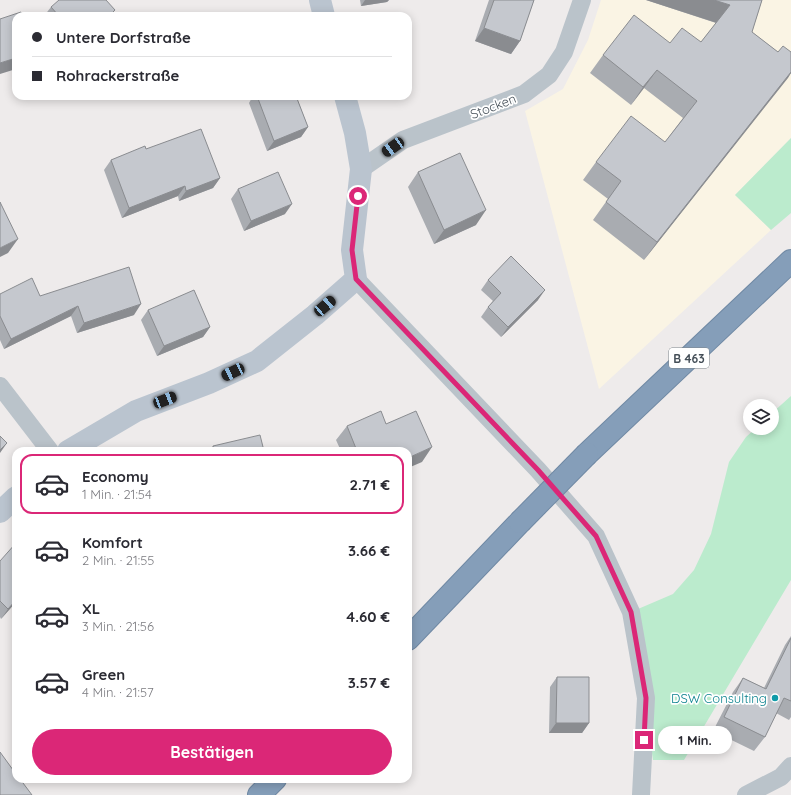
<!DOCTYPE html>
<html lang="de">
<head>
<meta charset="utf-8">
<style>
  body { margin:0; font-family:Quicksand,sans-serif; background:#f7f7f7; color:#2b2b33; height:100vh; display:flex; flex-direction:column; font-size:15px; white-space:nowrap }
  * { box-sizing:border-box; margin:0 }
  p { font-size:13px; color:#7c7c81 }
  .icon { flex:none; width:22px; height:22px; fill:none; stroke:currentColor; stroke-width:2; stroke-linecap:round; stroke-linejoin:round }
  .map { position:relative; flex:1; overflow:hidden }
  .sheet { position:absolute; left:12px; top:447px; width:400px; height:336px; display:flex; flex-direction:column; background:#fff; border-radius:12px; box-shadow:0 2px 10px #0003 }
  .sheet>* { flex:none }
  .banner { position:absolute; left:12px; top:12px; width:400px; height:88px; border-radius:12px; box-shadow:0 2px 10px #0003; display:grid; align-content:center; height:88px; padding:0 20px; background:#fff }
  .controls { position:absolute; left:743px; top:399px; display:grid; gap:8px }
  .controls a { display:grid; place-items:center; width:36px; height:36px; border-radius:50%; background:#fff; box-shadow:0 2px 10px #0003; font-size:20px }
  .end { position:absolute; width:18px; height:18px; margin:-9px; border:5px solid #db2777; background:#fff; box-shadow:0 0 0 2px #fff }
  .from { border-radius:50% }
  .bubble { position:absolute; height:28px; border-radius:14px; background:#fff; box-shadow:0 2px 10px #0003; font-size:13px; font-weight:800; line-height:28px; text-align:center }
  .car { position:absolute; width:12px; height:24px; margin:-12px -6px; border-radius:5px; box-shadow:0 0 3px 1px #0007; background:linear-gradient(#222 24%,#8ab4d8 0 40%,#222 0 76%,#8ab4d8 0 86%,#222 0) }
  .banner b { display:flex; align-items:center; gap:14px; height:38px; font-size:15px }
  .banner b+b { border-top:1px solid #e1e1e2 }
  .banner i { width:10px; height:10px; background:#2b2b33 }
  ul { padding:7px 0 0; list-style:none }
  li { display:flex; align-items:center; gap:12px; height:60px; margin:0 8px 6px; padding:0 12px; border:2px solid transparent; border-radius:12px }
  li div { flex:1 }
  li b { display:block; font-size:15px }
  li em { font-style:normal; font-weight:800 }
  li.on { border-color:#db2777 }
  li>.icon { width:36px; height:36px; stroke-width:1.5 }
  .button { display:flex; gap:8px; margin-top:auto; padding:8px 20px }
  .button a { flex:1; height:46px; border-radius:24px; background:#db2777; color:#fff; font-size:16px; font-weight:800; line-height:46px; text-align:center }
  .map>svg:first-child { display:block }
</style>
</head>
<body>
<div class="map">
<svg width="791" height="795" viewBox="0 0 791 795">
  <rect width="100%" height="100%" fill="#eeebeb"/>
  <path fill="#faf4e4" d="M601,0h190v138l-56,57 36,35 -172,159 -74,-278 38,-22 25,-49z"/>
  <path fill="#bbebcd" d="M791,138v75l-20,17 -36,-35z
    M791,396v184l-107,180h-31l-22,-148 42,-18 21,-24 17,-36 18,-72 17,-25 10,-9h16v-15z"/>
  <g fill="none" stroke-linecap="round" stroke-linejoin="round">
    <defs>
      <path id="highway" d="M587,454l204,-193
        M408,639l112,-117
        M259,795l16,-16"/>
    </defs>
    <use href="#highway" stroke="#7089a4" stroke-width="24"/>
    <path stroke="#bac3ca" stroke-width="18" d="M361,169l42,-29 121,-46 25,-19 15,-23 18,-52
      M356,279l182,191 58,66 35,76 15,86 -5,97
      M0,386l50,65
      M746,795l35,-18 10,-11"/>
    <path stroke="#bac4cf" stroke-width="22" d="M320,0l4,16
      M68,451l68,-40 73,-28 48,-22 58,-46 41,-36 -4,-29 9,-81 -6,-36 -10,-37
      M0,512l16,-15"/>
    <use href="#highway" stroke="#859eb9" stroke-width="22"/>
    <defs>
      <path id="highway-bridge" d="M520,522l67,-68"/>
    </defs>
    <use href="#highway-bridge" stroke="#7089a4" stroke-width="24" stroke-linecap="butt"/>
    <use href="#highway-bridge" stroke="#859eb9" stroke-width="22"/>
  </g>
  <path fill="#a9acb1" d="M360,0h29l-2,2 -26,4z
    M489,0h45l-14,41 -9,13 -36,-13z
    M646,0h116l-10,32 26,20h13v21l-147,187 -51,-40 15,-21 -25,-19 13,-18 69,-20 18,-24 -39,-30 -13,17 -41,-32 13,-18 67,-12 31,-1 15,-19z
    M51,7l60,9h-67z
    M253,96h43l12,31 -7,10 -34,14 -18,-48z
    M146,149l74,29 -7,10 -34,13 -1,-5 -56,22 -18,-48 7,-10z
    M418,172l58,53 -42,19 -26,-57z
    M238,189l47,25 -41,17 -13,-32z
    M488,280l50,20 -37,37 -20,-20 7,-10 5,-6 -12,-11z
    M0,294l40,2 94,19 -57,18 -6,-17 -67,33 -4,-9z
    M148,310l62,17 -7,10 -46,19 -16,-36z
    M386,424l36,38 -14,-11h-67l-5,-11 11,-14z
    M213,446l51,5h-55z
    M0,561l16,41 -15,17 -1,-2z
    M791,636v81l-2,3 -13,-7 -11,24 -11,14 -41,-20 20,-39 10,-14 21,10 21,-43z
    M557,677l32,46 -7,10h-33l1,-46z"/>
  <path fill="#8a8c90" d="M365,0h24l-2,2 -26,4z
    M646,0h68l16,5 -13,18z
    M484,28l36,13 -9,13 -36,-13z
    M16,58v11l-16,5v-11z
    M657,70l-13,18 -13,17 12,-18z
    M791,72v1l-3,5 -144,182 13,-18z
    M308,127l-7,10 -34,14 7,-10z
    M220,178l-7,10 -34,13 7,-10z
    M185,186l-7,10 -56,22 7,-10z
    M292,204l-7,10 -41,17 7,-10z
    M486,210l-10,15 -42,19 10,-14z
    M18,239l-10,14 -8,4v-9z
    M545,290l-7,10 -37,37 7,-10z
    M141,304l-7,11 -57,18 7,-10z
    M78,306l-7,10 -67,33 7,-10z
    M210,327l-7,10 -46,19 7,-10z
    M7,443l-7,10v-3z
    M432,447l-10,15 -14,6v-10z
    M16,600v2l-15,17 7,-10z
    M556,723h33l-7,10h-33z"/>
  <path fill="#c5c8ce" stroke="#8a8c90" d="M59,0h47l9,10 -6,6h-50l-8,-9z
    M494,0h40l-14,41 -36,-13z
    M714,0h48l-10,32 26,20 5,-6 8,6v20l-134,170 -51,-40 15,-21 -25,-19 35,-46 34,26 32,-41 -40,-31 -14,17 -40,-32 31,-40 36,28 12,-15 19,14 29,-37z
    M21,12l1,4h-6v42l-16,5v-44z
    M257,96h39l12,31 -34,14z
    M201,129l19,49 -34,13 -1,-5 -56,22 -18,-48 34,-14 1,3z
    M460,153l26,57 -42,20 -26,-58z
    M278,172l14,32 -41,17 -13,-32z
    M0,202l18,37 -18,9z
    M511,256l34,34 -37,37 -20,-20 13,-14 -13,-13z
    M129,267l12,37 -57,19 -6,-17 -67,33 -11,-23v-22l32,-16 8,18z
    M194,290l16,37 -46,19 -16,-36z
    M381,411l5,13 30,-13 16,36 -24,11v-7h-51l-10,-25z
    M260,435l4,16h-50l-1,-5z
    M0,436l7,7 -7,7z
    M16,543v57l-8,9 -8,-8v-40z
    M791,638v63l-7,-3 -19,39 -41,-20 19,-39 23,11z
    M557,677h32v46h-33z
    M0,752l16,22v5h4l12,16h-32z"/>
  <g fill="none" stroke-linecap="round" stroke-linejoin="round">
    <path stroke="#db2777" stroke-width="5" d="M358,196l-6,54 4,29 182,191 58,66 35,76 15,86 -2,42"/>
  </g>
  <circle fill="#0f9aa8" stroke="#fff" stroke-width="1.5" cx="775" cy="698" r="4"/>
  <g text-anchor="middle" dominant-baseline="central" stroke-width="3.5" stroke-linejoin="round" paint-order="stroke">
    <rect fill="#fff" stroke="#7d848a" stroke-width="1" x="669" y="348" width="40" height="20" rx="3"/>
    <g font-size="12" font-weight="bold" fill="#454f58">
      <text x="689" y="358">B 463</text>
    </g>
    <g font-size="13" fill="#454f58" stroke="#fff">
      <text transform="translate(493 106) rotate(-21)">Stocken</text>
    </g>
    <g font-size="13" fill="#0d838f" stroke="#fff" text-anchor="end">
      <text x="767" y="698">DSW Consulting</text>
    </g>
  </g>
</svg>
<div class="controls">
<a><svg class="icon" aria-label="layers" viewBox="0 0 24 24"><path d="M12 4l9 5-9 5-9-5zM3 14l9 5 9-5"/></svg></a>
</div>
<i class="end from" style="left:358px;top:196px"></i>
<i class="end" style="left:644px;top:740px"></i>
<div class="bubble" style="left:658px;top:726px;width:74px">1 Min.</div>
<i class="car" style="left:393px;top:147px;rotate:235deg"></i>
<i class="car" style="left:325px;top:306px;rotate:49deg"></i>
<i class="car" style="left:233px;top:372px;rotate:245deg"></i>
<i class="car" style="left:165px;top:400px;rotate:69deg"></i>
<div class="banner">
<b><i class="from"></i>Untere Dorfstraße</b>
<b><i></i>Rohrackerstraße</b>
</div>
<section class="sheet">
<ul>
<li class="on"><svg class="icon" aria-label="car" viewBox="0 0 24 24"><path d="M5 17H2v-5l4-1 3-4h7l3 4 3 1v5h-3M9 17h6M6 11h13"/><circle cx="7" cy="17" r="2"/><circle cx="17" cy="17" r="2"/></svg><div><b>Economy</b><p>1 Min. · 21:54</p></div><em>2.71 €</em></li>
<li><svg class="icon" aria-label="car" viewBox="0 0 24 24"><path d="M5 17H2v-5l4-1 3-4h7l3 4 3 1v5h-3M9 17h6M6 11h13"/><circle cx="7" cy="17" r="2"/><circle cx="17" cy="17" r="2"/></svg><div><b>Komfort</b><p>2 Min. · 21:55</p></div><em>3.66 €</em></li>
<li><svg class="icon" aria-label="car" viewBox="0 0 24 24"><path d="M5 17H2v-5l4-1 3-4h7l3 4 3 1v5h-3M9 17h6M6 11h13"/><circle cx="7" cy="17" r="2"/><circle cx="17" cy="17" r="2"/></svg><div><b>XL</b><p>3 Min. · 21:56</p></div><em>4.60 €</em></li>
<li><svg class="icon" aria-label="car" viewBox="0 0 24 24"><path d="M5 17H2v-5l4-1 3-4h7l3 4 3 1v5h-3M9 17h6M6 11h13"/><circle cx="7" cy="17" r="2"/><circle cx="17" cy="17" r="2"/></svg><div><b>Green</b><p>4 Min. · 21:57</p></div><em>3.57 €</em></li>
</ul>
<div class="button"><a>Bestätigen</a></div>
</section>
</div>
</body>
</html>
